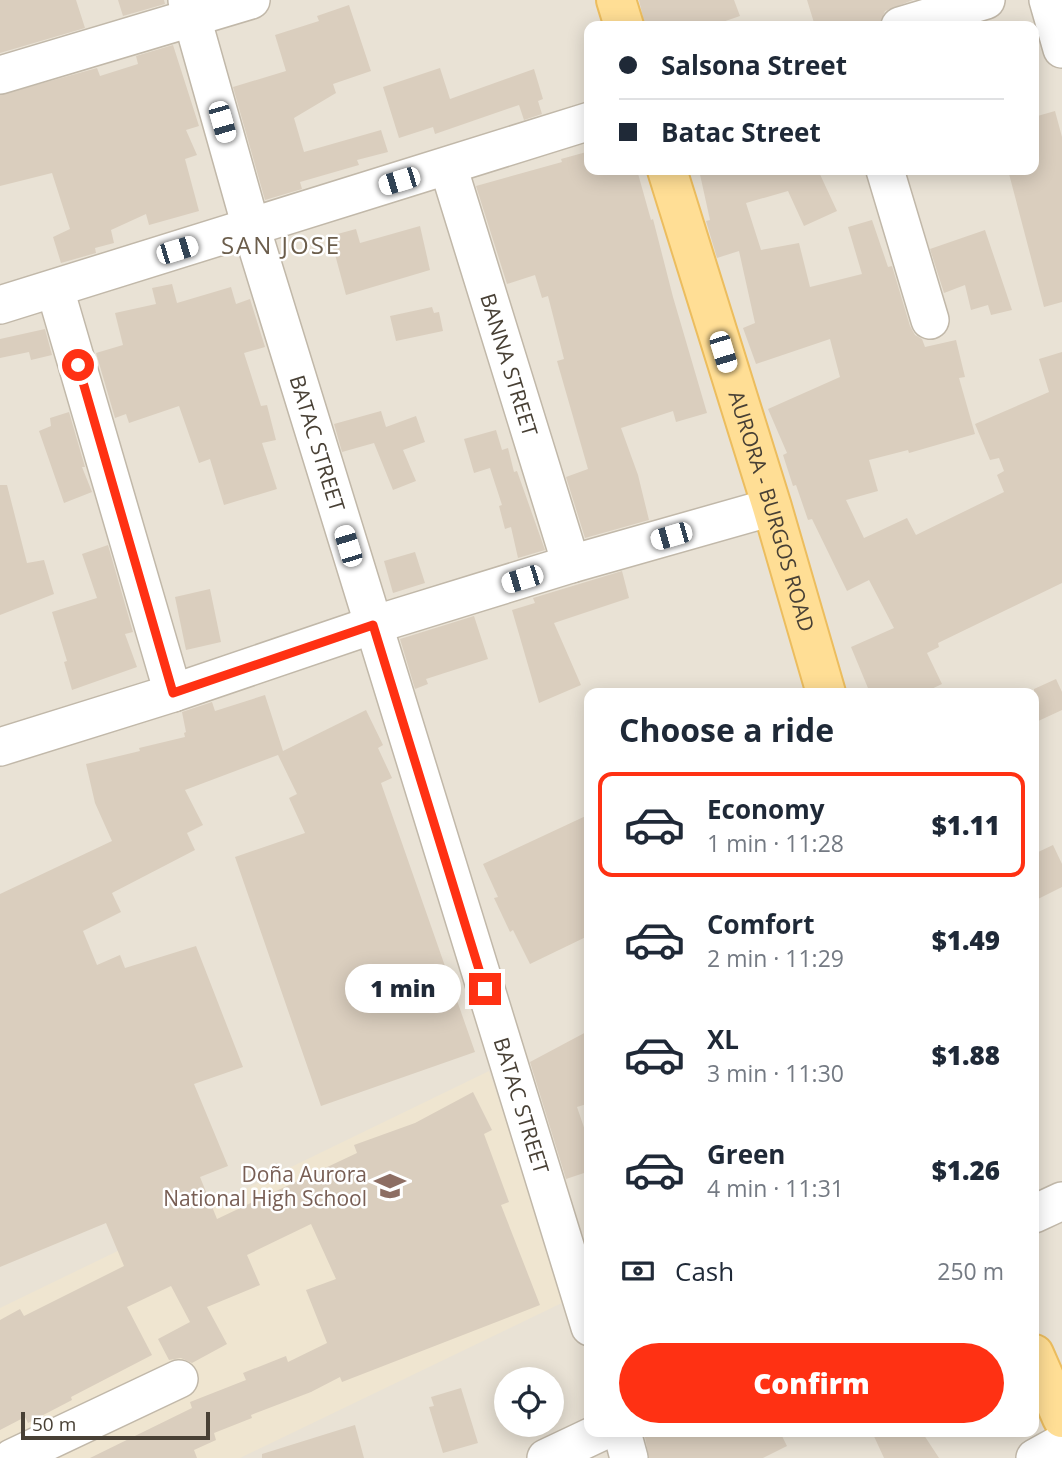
<!DOCTYPE html>
<html lang="en">
<head>
<meta charset="utf-8">
<style>
  body { margin:0; font-family:"Open Sans",sans-serif; background:#f2f2f3; color:#1f2937; height:100vh; display:flex; flex-direction:column; font-size:26px; white-space:nowrap }
  * { box-sizing:border-box; margin:0 }
  p { font-size:23px; color:#747a83 }
  .icon { flex:none; width:38px; height:38px; fill:none; stroke:currentColor; stroke-width:2; stroke-linecap:round; stroke-linejoin:round }
  .map { position:relative; flex:1; overflow:hidden }
  .drawer { position:absolute; left:584px; top:688px; width:455px; height:749px; display:flex; flex-direction:column; background:#fff; border-radius:14px; box-shadow:0 4px 18px #0003 }
  .drawer>* { flex:none }
  .hud { position:absolute; left:584px; top:21px; width:455px; height:154px; border-radius:14px; box-shadow:0 4px 18px #0003; display:grid; align-content:center; height:154px; padding:0 35px; background:#fff }
  .fabs { position:absolute; left:494px; top:1367px; display:grid; gap:14px }
  .fabs a { display:grid; place-items:center; width:70px; height:70px; border-radius:50%; background:#fff; box-shadow:0 4px 18px #0003; font-size:35px }
  .scale { position:absolute; left:21px; bottom:18px; width:189px; box-sizing:border-box; padding-left:7px; border:4px solid #484035; border-top:0; font-size:19px; line-height:24px; white-space:nowrap; color:#484035; -webkit-text-stroke:5px #fff; paint-order:stroke }
  .end { position:absolute; width:32px; height:32px; margin:-16px; border:9px solid #ff3113; background:#fff; box-shadow:0 0 0 4px #fff }
  .from { border-radius:50% }
  .bubble { position:absolute; height:49px; border-radius:24px; background:#fff; box-shadow:0 4px 18px #0003; font-size:23px; font-weight:800; line-height:49px; text-align:center }
  .car { position:absolute; width:21px; height:42px; margin:-21px -10px; border-radius:9px; box-shadow:0 0 5px 2px #0007; background:linear-gradient(#fff 24%,#345 0 40%,#fff 0 76%,#345 0 86%,#fff 0) }
  .hud b { display:flex; align-items:center; gap:24px; height:66px; font-size:26px }
  .hud b+b { border-top:2px solid #e0e1e3 }
  .hud i { width:18px; height:18px; background:#1f2937 }
  ul { padding:0; list-style:none }
  li { display:flex; align-items:center; gap:21px; height:105px; margin:0 14px 10px; padding:0 21px; border:4px solid transparent; border-radius:14px }
  li div { flex:1 }
  li b { display:block; font-size:26px }
  li em { font-style:normal; font-weight:800 }
  li.active { border-color:#ff3113 }
  li>.icon { width:63px; height:63px; stroke-width:1.5 }
  h2 { padding:0 35px; font-size:32px; line-height:84px }
  .pay { display:flex; align-items:center; gap:18px; height:77px; padding:0 35px; font-size:26px }
  .pay p { margin-inline-start:auto }
  .cta { display:flex; gap:14px; margin-top:auto; padding:14px 35px }
  .cta a { flex:1; height:80px; border-radius:42px; background:#ff3113; color:#fff; font-size:28px; font-weight:800; line-height:80px; text-align:center }
  .map>svg:first-child { display:block }
</style>
</head>
<body>
<div class="map">
<svg width="1062" height="1458" viewBox="0 0 1062 1458">
  <rect width="100%" height="100%" fill="#f4f0e7"/>
  <path fill="#e9e2d5" fill-rule="evenodd" d="M0,0h1062v1458h-1062zM590,26h444v144h-444zM590,693h444v739h-444zM506,1379h45v45h-45z"/>
  <path fill="#efe5d0" d="M489,1071l79,229 -328,158h-240v-150z"/>
  <path fill="#dacebe" d="M0,0h76l9,28 -85,25z
    M118,0h46l1,4 -42,12z
    M639,0h95l6,16 -29,10h-66z
    M807,0h106l-28,11 -5,13 -9,2h-56z
    M349,5l22,66 -38,13 3,9 -42,25 10,34 77,-22 7,22 -31,8 2,5 -59,17 2,7 -37,11 -32,-113 53,-16 -11,-36 44,-14 -2,-5z
    M173,45l26,81 -13,4 11,25 -12,4 14,52 -50,14 -3,-11 -35,16 3,13 -19,5 1,5 -35,10 -8,-26 17,-8 -18,-56 -52,13v-91l97,-27 3,8 38,-12 -2,-8z
    M440,68l10,31 84,-30 9,30 -5,2 4,13 -18,6 -5,-15 -84,29 -2,-7 -34,11 -16,-51z
    M1055,111l7,26v165l-18,5 -36,-137h26v-53z
    M590,151v19h47l14,50 2,-1 20,78 34,116 -31,9 -3,-11 -52,17 17,47 11,45 -64,18 -19,-61 22,-8 -31,-108 7,-2 -16,-63 -6,2 -7,-23 -28,9 -31,-98 86,-24 -1,-3z
    M699,170h119l19,41 -33,15 -16,-35 -42,12 15,47 38,-7 11,44 52,-13 -14,-47 24,-7 16,47 4,-1 18,60 5,9 7,4 3,8 31,-7 9,37 -6,1 16,56 -66,19 -1,-3 -39,10 9,31 -32,9 18,38 43,-20 9,17 88,-43 -7,-17 7,-4 -5,-13 -9,2 -15,-36 74,-32 -10,-33 23,-7v231l-124,60 1,4 -12,6 15,31 -19,9h-53l-19,-46 43,-19 -25,-48 -22,11 -35,-72 -4,1 -12,-35 -3,1 -10,-31 4,-2 -19,-44 72,-32 -10,-38 -74,25 -13,-36 12,-5 -16,-72 -22,7 -11,-37 4,-1z
    M420,226l10,44 -84,25 -16,-59 26,-7 4,14z
    M985,230l27,80 -21,5 -3,-10 -17,5 -6,-25 -21,8 -14,-44z
    M172,284l5,19 54,-16 5,17 14,-5 15,48 -21,6 17,53 6,-1 9,35 -14,3 15,46 -53,16 -14,-46 -11,4 -20,-57 -50,17 -3,-9 -11,4 -19,-65 27,-8 -8,-32 41,-9 -4,-16z
    M432,307l2,6 5,-1 4,19 -47,10 -6,-25z
    M45,329l7,26 -21,5 -2,-8 -29,6v-19z
    M381,411l5,16 30,-11 9,26 -22,8 13,31 -23,9 -19,-47 -32,9 -8,-28z
    M69,412l16,55h-3l10,25 -28,11 -25,-72 12,-5 -1,-8z
    M496,430l6,20 6,-2 6,24 3,-1 28,79 -27,8 -7,-31 -6,2 -6,-23 3,-1 -12,-37 -16,5 -10,-34z
    M0,485h7l20,78 17,-3 10,34 -54,21z
    M108,545l25,87 -8,2 12,33 -65,23 -8,-28 3,-1 -15,-49 45,-14 -15,-44z
    M415,552l10,31 -32,10 -9,-32z
    M622,571l7,27 -75,25 27,62 -42,18 -27,-93 23,-7 -2,-5z
    M210,589l11,53 -35,8 -11,-53z
    M474,616l14,43 -62,20 2,5 -13,5 -15,-50z
    M1056,679l6,13v18l-28,13v-34z
    M265,695l18,56 83,-41 17,35 -5,3 14,30 -11,5 94,269 -154,54 -86,-249 70,-24 -16,-35 8,-4 -19,-39 -93,35 18,35 -16,8 8,17 -83,43 9,19 -38,19 14,34 23,-10 5,13 71,-22 47,121 -49,17 34,82 -28,11 17,42 140,-66 -3,-8 61,-22 58,-31 19,38 -8,4 25,68 -8,3 39,100 -198,77 -2,-5 -29,15 -60,23 1,3 -38,15 2,7 -22,10 3,8h-107l102,-50 -2,-6 56,-22 -3,-7 43,-17 2,6 39,-19 -21,-53 30,-11 -25,-55 -64,31 13,30 -53,22 20,37 -35,19 -11,-5 -12,2 -11,-21 32,-17 -19,-36 -44,21 25,48 -81,42 1,3 -44,23 -3,-6 -25,13v-110l20,-11 4,7 100,-50 -18,-43 -106,44v-373l112,-53 -17,-38 -9,-39 54,-13 -1,-3 46,-11 -1,-4 2,-1 -4,-20 30,-10 3,9z
    M590,814v121l-60,29 -17,-34 -3,2 -16,-34 4,-1 -15,-33z
    M1053,845l9,19v23l-28,14v-47z
    M590,1030v73l-13,4 13,38v26l-24,8 -36,-117z
    M461,1388l17,55 -35,10 -14,-46 5,-1 -3,-9z
    M355,1425l9,33h-102v-4z
    M644,1432h136l7,14 -24,12h-114z
    M872,1432h50l17,26h-55z"/>
  <g fill="none" stroke-linecap="round" stroke-linejoin="round">
    <defs>
      <g id="minor">
        <path id="s1" d="M187,0l64,227 339,1100"/>
        <path d="M1048,0l14,49"/>
        <path d="M900,26l86,-26"/>
        <path d="M0,75l251,-75"/>
        <path id="s2" d="M448,166l123,398"/>
        <path d="M885,170l45,150"/>
        <path d="M55,289l118,404"/>
        <path d="M0,305l590,-184"/>
        <path d="M0,747l173,-54 200,-68 198,-61 201,-57"/>
        <path d="M1034,1214l28,-13"/>
        <path d="M622,1432l7,26"/>
        <path d="M12,1458l167,-79"/>
        <path d="M546,1458l55,-26"/>
        <path d="M1035,1458l27,-15"/>
      </g>
      <g id="major">
        <path d="M616,0l8,26"/>
        <path id="s3" d="M667,170l105,337 54,186"/>
        <path d="M1034,1354l28,64"/>
      </g>
    </defs>
    <use href="#minor" stroke="#c1b8a9" stroke-width="40"/>
    <use href="#major" stroke="#ecbd5e" stroke-width="42"/>
    <use href="#minor" stroke="#fff" stroke-width="37"/>
    <use href="#major" stroke="#ffde95" stroke-width="38"/>
  </g>
  <g fill="none" stroke-linecap="round" stroke-linejoin="round">
    <path stroke="#ff3113" stroke-width="9" d="M78,365l95,328 200,-68 112,364"/>
  </g>
  <defs>
    <symbol id="school-bare" viewBox="-9 -9 18 18"><path d="M0-5L7-2L0 1L-7-2ZM-4 1L0 2.5L4 1V4Q0 6-4 4Z" fill="#8d6e63" stroke="#fff" stroke-width="2.5" paint-order="stroke"/></symbol>
  </defs>
  <g fill-rule="evenodd">
    <use href="#school-bare" x="368" y="1164" width="44" height="44"/>
  </g>
  <g text-anchor="middle" dominant-baseline="central" stroke-width="5" stroke-linejoin="round" paint-order="stroke">
    <g font-size="21" fill="#484035" stroke="#fff">
      <text stroke="none"><textPath href="#s2" startOffset="208">BANNA STREET</textPath></text>
      <text stroke="none"><textPath href="#s1" startOffset="462">BATAC STREET</textPath></text>
      <text stroke="none"><textPath href="#s3" startOffset="357">AURORA - BURGOS ROAD</textPath></text>
      <text stroke="none"><textPath href="#s1" startOffset="1155">BATAC STREET</textPath></text>
    </g>
    <g font-size="21" fill="#785e54" stroke="#fff" text-anchor="end">
      <text x="367" y="1174">Doña Aurora<tspan x="367" dy="24">National High School</tspan></text>
    </g>
    <g font-size="24" letter-spacing="2" fill="#6c5e4c" stroke="#fff">
      <text x="281" y="244">SAN JOSE</text>
    </g>
  </g>
</svg>
<div class="fabs">
<a><svg class="icon" aria-label="locate" viewBox="0 0 24 24"><circle cx="12" cy="12" r="6"/><path d="M12 2v4M12 18v4M2 12h4M18 12h4"/></svg></a>
</div>
<div class="scale">50 m</div>
<i class="end from" style="left:78px;top:365px"></i>
<i class="end" style="left:485px;top:989px"></i>
<div class="bubble" style="left:345px;top:964px;width:116px">1 min</div>
<i class="car" style="left:222px;top:122px;rotate:164deg"></i>
<i class="car" style="left:399px;top:181px;rotate:253deg"></i>
<i class="car" style="left:177px;top:250px;rotate:73deg"></i>
<i class="car" style="left:723px;top:352px;rotate:163deg"></i>
<i class="car" style="left:671px;top:536px;rotate:254deg"></i>
<i class="car" style="left:348px;top:546px;rotate:343deg"></i>
<i class="car" style="left:522px;top:579px;rotate:253deg"></i>
<div class="hud">
<b><i class="from"></i>Salsona Street</b>
<b><i></i>Batac Street</b>
</div>
<section class="drawer">
<h2>Choose a ride</h2>
<ul>
<li class="active"><svg class="icon" aria-label="car" viewBox="0 0 24 24"><path d="M5 17H2v-5l4-1 3-4h7l3 4 3 1v5h-3M9 17h6M6 11h13"/><circle cx="7" cy="17" r="2"/><circle cx="17" cy="17" r="2"/></svg><div><b>Economy</b><p>1 min · 11:28</p></div><em>$1.11</em></li>
<li><svg class="icon" aria-label="car" viewBox="0 0 24 24"><path d="M5 17H2v-5l4-1 3-4h7l3 4 3 1v5h-3M9 17h6M6 11h13"/><circle cx="7" cy="17" r="2"/><circle cx="17" cy="17" r="2"/></svg><div><b>Comfort</b><p>2 min · 11:29</p></div><em>$1.49</em></li>
<li><svg class="icon" aria-label="car" viewBox="0 0 24 24"><path d="M5 17H2v-5l4-1 3-4h7l3 4 3 1v5h-3M9 17h6M6 11h13"/><circle cx="7" cy="17" r="2"/><circle cx="17" cy="17" r="2"/></svg><div><b>XL</b><p>3 min · 11:30</p></div><em>$1.88</em></li>
<li><svg class="icon" aria-label="car" viewBox="0 0 24 24"><path d="M5 17H2v-5l4-1 3-4h7l3 4 3 1v5h-3M9 17h6M6 11h13"/><circle cx="7" cy="17" r="2"/><circle cx="17" cy="17" r="2"/></svg><div><b>Green</b><p>4 min · 11:31</p></div><em>$1.26</em></li>
</ul>
<div class="pay"><svg class="icon" aria-label="cash" viewBox="0 0 24 24"><path d="M3 7h18v10H3z"/><circle cx="12" cy="12" r="2"/></svg>Cash<p>250 m</p></div>
<div class="cta"><a>Confirm</a></div>
</section>
</div>
</body>
</html>
